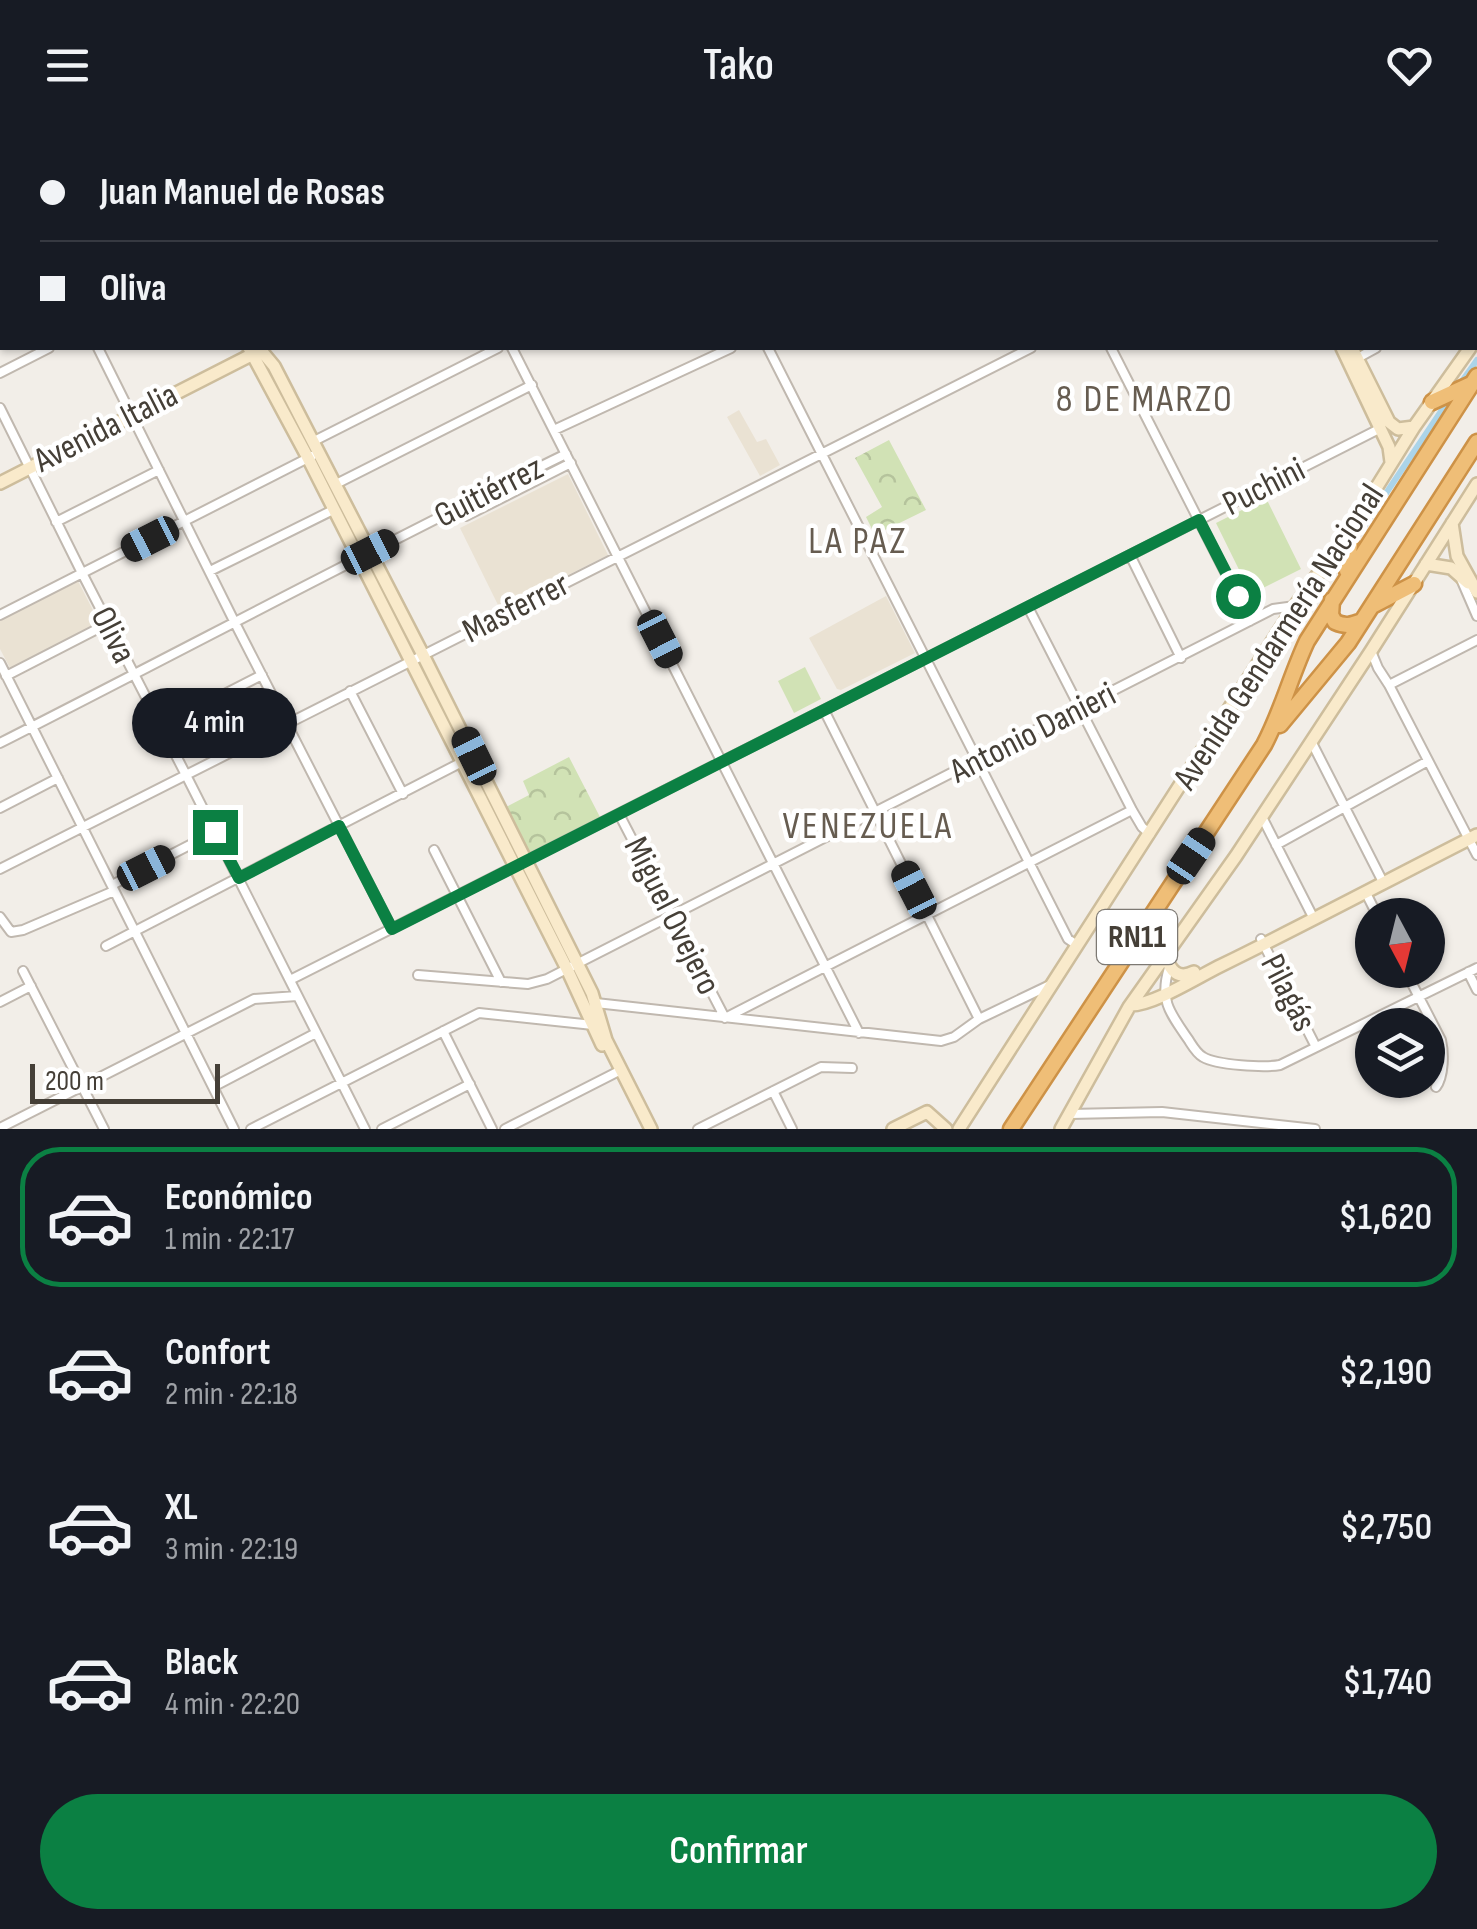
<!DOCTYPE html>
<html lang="es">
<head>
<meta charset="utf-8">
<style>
  body { margin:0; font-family:"Sofia Sans Condensed",sans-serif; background:#20242c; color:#f1f3f6; height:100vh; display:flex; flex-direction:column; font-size:38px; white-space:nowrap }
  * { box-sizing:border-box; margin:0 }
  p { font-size:32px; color:#9ea1a6 }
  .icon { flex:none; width:55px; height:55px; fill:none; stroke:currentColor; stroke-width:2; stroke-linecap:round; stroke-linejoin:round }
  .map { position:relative; height:999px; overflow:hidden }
  .details { display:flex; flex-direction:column; background:#171b24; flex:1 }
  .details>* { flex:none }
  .guide { position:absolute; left:0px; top:0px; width:1478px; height:220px; box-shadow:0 2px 8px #0004; display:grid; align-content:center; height:220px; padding:0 40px; background:#171b24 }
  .needle { width:65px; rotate:173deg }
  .controls { position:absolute; left:1355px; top:768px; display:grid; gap:20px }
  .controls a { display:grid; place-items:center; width:90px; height:90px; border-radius:50%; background:#171b24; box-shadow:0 2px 8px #0004; font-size:50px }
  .scale { position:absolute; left:30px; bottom:25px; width:190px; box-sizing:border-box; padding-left:10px; border:5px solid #453f37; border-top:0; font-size:28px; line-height:35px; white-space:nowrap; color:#453f37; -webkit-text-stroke:8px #fff; paint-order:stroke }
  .end { position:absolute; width:45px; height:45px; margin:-22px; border:12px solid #0b8043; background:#fff; box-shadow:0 0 0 5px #fff }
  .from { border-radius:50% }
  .bubble { position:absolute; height:70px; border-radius:35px; background:#171b24; box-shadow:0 2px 8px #0004; font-size:32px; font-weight:600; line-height:70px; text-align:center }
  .car { position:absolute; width:30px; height:60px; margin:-30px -15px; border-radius:12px; box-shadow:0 0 8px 2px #0007; background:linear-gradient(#222 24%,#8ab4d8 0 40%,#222 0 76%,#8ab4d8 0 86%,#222 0) }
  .guide b { display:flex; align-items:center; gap:35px; height:95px; font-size:38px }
  .guide b+b { border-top:2px solid #363941 }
  .guide i { width:25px; height:25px; background:#f1f3f6 }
  ul { padding:18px 0 0; list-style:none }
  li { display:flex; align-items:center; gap:30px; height:140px; margin:0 20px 15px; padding:0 20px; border:5px solid transparent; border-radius:40px }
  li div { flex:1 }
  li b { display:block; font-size:38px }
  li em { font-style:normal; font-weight:600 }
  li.active { border-color:#0b8043 }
  li>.icon { width:90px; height:90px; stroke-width:1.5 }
  .cta { display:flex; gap:20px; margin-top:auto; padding:20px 40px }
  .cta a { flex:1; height:115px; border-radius:60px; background:#0b8043; color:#fff; font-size:40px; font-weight:600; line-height:115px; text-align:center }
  header { display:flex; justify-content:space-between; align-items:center; height:130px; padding:0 40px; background:#171b24; font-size:45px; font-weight:600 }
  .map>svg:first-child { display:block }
</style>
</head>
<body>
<header><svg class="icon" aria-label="menu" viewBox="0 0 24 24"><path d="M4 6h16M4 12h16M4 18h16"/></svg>Tako<svg class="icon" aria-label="heart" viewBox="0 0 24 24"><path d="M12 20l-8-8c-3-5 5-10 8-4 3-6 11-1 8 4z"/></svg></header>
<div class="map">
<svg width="1477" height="999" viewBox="0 0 1477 999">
  <defs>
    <pattern id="forest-crowns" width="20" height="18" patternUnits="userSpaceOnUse" patternTransform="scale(2.5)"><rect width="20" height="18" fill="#d1e2b5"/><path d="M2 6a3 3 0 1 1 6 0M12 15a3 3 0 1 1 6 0" fill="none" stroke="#b5c39c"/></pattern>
  </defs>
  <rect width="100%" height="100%" fill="#f2eee8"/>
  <path fill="#eae2d3" d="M739,280l18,32 9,-3 14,26 -20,11 -33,-59z
    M568,344l40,81 -108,54 -40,-81z
    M78,451l21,41 -89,46 -10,-19v-29z
    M886,466l29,57 -74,37 -4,-1 -28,-51z"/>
  <path fill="#d1e2b5" d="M1266,368l35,71 -50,25 -35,-71z
    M805,537l16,32 -27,14 -16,-32z"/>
  <path fill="url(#forest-crowns)" d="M889,310l37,70 -51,25 -9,-18 16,-10 -27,-49z
    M569,627l32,62 -73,36 -24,-47 25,-13 -6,-14z"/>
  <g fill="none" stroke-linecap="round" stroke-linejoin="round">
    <path stroke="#abd4e9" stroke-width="6" d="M1460,254l17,-24
      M1354,411l96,-143"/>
    <defs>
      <path id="street" d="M273,0l1,2
        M402,0l1,2
        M531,0l1,2
        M658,0l1,2
        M1001,0l2,2
        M1414,0l1,2
        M51,2l5,-2
        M262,2l5,-2
        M472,2l5,-2
        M948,2l5,-2
        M1375,2l5,-2
        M0,24l2,5
        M1475,124l2,4
        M0,136l2,-2
        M1475,167l2,-1
        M98,218l137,275 157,306
        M512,218l347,685
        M768,218l300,591 9,6
        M1111,218l139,273
        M1354,230l22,-12
        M0,243l49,-25
        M0,278l82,165 104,202 179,354
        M554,300l177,-82
        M314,311l184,-93
        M336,354l196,-99
        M460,376l6,10 105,-53
        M56,392l103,-52
        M1130,425l51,103
        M210,441l123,-61
        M1461,449l16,37
        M1028,477l104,203 10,17 8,7
        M0,485l312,-159
        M1371,521l7,17 11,17 88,170
        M0,533l234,466
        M6,546l101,-52
        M1389,555l88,-45
        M350,561l53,103
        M824,580l155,309
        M160,597l102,-52
        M1311,611l73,143
        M0,613c189,-96 376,-196 566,-289
        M0,678l58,-30
        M619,684l106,204 407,-208
        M1262,687l52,102
        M1276,715l152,-84
        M434,720l67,132
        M0,739l1031,-521
        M112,755l103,-53
        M1366,763l11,22
        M0,787l11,15 12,-2 91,-39
        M1261,809l55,108
        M106,816l360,-186
        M1169,838c-10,32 1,45 19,71 4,6 8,14 15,18 13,8 62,11 77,8l197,-97
        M1405,840l36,70c3,13 3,36 -5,47
        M23,841l81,158
        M1468,842l9,18
        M418,845l110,9 19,-5 726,-370 22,-3
        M290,850l1091,-552
        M0,872l31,-16
        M596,873l345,38 13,-4 25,-18 73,-35
        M443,901l49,98
        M213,957l103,-54
        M773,961l19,38
        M1070,984l92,-2 153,17
        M0,998l254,-129 43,-3
        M251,999l228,-116 114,12
        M382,999l88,-45
        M505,999l116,-59
        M698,999l123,-62 31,1"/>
      <path id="secondary" d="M146,0l2,2
        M1228,0l1,2
        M1243,0l1,2
        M686,2l5,-2
        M1475,210l2,-2
        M249,218l59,110 259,511 35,76
        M259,218l15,18 149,289 169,338 14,47 45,89
        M1342,218l47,99 2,15
        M1352,218l37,74 9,7 16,-2
        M0,353l259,-132
        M1452,393l5,33 20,36
        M1426,434l25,4 17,15
        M1166,826c4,15 12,24 28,16
        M1131,875c23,0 68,-29 91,-40 86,-42 170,-87 255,-130
        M893,999l34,-17 19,17
        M959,999l336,-523 57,-79 62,-100 56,-79
        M1061,999l68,-122 107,-151 135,-205 106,-167"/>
      <path id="highway" d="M1432,272l39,-18
        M1347,441l5,-44
        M1332,470l-1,15 4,7c11,5 16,3 27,-1
        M1372,476l42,-22
        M1280,595l68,-82 129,-201
        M1011,999l253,-384c18,-34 27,-70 43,-104l170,-265"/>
    </defs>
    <use href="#street" stroke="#c0b8af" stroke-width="12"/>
    <use href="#secondary" stroke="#cdbd9c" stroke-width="16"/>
    <use href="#highway" stroke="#cd9247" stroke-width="19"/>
    <use href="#street" stroke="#fff" stroke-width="8"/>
    <use href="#secondary" stroke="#f9eacb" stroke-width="11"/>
    <use href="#highway" stroke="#efbe77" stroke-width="14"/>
  </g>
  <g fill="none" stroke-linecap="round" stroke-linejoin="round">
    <path stroke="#0b8043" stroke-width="12" d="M215,702l24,46 100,-52 53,103 807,-409 39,76"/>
  </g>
  <g text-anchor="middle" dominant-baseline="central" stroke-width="9" stroke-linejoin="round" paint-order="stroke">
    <rect fill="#fff" stroke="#7d7973" stroke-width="2.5" x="1097" y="780" width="80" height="54" rx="8"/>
    <g font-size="32" font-weight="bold" fill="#453f37">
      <text x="1137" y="807">RN11</text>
    </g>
    <g font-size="35" fill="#453f37" stroke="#fff">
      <text transform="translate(106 298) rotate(-27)">Avenida Italia</text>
      <text transform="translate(1264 357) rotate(-27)">Puchini</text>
      <text transform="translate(489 362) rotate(-27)">Guitiérrez</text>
      <text transform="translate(516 478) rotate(-27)">Masferrer</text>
      <text transform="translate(113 505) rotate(63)">Oliva</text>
      <text transform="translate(1279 507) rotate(-57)">Avenida Gendarmería Nacional</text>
      <text transform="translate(1033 603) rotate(-27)">Antonio Danieri</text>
      <text transform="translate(672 786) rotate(63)">Miguel Ovejero</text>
      <text transform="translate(1288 863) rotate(63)">Pilagás</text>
    </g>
    <g font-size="38" letter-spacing="2.5" fill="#665c50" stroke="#fff">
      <text x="1145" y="269">8 DE MARZO</text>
      <text x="858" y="411">LA PAZ</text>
      <text x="868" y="696">VENEZUELA</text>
    </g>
  </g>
</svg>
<div class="controls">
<a><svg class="needle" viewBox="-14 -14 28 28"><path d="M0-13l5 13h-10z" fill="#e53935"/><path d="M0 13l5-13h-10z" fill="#9ea1a6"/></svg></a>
<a><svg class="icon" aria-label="layers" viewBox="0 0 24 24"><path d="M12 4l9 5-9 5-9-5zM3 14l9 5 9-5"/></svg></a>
</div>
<div class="scale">200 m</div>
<i class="end from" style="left:1238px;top:466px"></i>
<i class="end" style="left:215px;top:702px"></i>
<div class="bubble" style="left:132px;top:558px;width:165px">4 min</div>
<i class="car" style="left:150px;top:409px;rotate:243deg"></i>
<i class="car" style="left:370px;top:422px;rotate:63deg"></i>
<i class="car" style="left:660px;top:509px;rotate:153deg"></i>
<i class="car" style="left:474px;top:626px;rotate:334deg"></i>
<i class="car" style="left:1191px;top:726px;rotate:34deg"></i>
<i class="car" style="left:146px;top:738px;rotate:63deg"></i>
<i class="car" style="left:914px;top:760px;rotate:333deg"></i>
<div class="guide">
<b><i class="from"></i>Juan Manuel de Rosas</b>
<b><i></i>Oliva</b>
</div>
</div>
<section class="details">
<ul>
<li class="active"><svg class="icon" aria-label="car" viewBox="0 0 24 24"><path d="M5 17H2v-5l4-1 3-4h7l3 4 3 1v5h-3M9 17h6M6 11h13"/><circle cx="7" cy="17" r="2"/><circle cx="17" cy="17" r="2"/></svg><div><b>Económico</b><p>1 min · 22:17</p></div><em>$1,620</em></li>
<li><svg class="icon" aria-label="car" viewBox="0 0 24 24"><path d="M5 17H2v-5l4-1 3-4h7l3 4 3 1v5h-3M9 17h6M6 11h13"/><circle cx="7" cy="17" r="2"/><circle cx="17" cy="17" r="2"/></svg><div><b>Confort</b><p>2 min · 22:18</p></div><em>$2,190</em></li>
<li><svg class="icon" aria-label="car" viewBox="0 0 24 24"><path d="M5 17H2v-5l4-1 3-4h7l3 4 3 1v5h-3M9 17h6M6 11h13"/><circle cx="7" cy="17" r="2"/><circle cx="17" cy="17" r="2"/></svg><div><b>XL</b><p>3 min · 22:19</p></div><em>$2,750</em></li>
<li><svg class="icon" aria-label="car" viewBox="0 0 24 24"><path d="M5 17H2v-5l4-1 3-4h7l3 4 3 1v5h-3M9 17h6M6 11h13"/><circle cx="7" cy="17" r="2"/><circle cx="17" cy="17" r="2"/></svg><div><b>Black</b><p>4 min · 22:20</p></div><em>$1,740</em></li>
</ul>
<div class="cta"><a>Confirmar</a></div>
</section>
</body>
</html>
